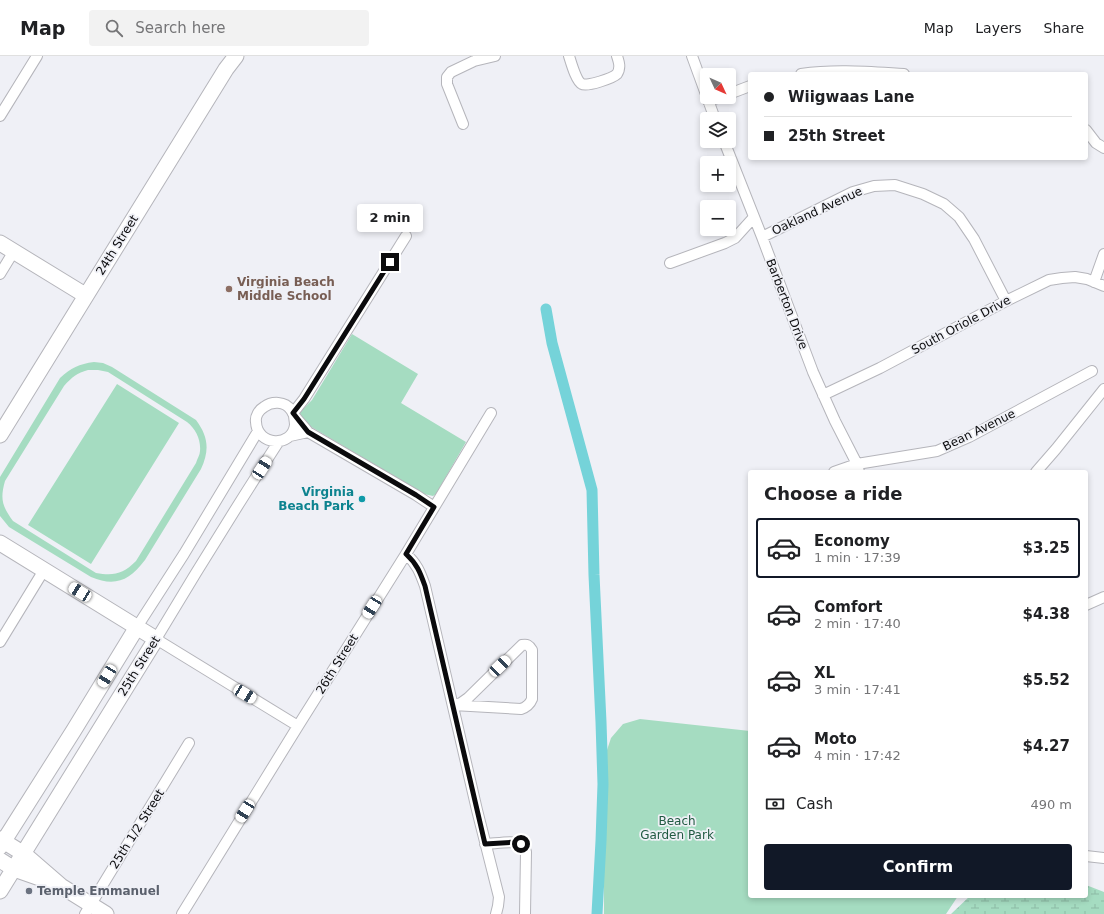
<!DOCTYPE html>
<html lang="en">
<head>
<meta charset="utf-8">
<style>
  body { margin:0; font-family:"DejaVu Sans",sans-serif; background:#f2f2f2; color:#202124; height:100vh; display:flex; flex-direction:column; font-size:15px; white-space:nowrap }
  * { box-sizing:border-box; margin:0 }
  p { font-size:13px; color:#757577 }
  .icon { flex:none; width:22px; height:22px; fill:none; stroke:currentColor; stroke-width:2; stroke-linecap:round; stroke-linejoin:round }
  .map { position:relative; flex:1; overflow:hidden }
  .drawer { position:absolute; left:748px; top:414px; width:340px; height:428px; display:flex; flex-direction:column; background:#fff; border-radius:4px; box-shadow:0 2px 6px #0003 }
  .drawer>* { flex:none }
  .banner { position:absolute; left:748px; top:16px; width:340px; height:88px; border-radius:4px; box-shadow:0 2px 6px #0003; display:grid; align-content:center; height:88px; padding:0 16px; background:#fff }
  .needle { width:26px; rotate:134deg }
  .fabs { position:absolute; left:700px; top:12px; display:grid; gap:8px }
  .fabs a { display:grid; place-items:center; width:36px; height:36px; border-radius:4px; background:#fff; box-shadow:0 2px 6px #0003; font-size:20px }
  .end { position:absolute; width:18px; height:18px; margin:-9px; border:5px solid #0b0b0d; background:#fff; box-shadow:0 0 0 2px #fff }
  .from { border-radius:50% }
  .bubble { position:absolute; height:28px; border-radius:4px; background:#fff; box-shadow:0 2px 6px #0003; font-size:13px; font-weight:800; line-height:28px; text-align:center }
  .car { position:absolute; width:12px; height:24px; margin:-12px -6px; border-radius:5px; box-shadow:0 0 3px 1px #0007; background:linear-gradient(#fff 24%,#345 0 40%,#fff 0 76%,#345 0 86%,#fff 0) }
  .banner b { display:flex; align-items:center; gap:14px; height:38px; font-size:15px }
  .banner b+b { border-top:1px solid #e0e0e0 }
  .banner i { width:10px; height:10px; background:#202124 }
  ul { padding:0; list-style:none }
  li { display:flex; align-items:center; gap:12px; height:60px; margin:0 8px 6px; padding:0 8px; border:2px solid transparent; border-radius:4px }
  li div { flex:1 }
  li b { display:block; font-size:15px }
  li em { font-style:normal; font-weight:800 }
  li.on { border-color:#111827 }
  li>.icon { width:36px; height:36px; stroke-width:1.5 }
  h2 { padding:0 16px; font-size:18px; line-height:48px }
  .pay { display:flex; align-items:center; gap:10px; height:44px; padding:0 16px; font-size:15px }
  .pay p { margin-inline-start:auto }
  .action { display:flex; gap:8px; margin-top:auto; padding:8px 16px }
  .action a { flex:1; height:46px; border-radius:4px; background:#111827; color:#fff; font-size:16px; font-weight:800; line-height:46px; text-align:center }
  header { display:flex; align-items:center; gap:24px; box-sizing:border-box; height:56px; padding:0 20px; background:#fff; border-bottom:1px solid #e0e0e0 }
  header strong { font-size:19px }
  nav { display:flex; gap:22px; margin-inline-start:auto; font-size:14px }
  .search { width:280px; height:36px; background:#f2f2f2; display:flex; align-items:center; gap:10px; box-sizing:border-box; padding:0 14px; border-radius:4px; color:#757577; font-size:15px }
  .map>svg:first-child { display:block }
</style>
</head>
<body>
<header>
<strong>Map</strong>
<div class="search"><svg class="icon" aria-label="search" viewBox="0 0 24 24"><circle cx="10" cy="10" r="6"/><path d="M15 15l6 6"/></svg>Search here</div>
<nav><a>Map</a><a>Layers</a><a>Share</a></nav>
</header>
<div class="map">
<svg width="1104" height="858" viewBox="0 0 1104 858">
  <defs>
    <pattern id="wetland-marsh" width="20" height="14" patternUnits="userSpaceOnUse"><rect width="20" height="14" fill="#a5dcc1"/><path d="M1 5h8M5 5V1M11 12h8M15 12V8" fill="none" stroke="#8dbba5"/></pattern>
  </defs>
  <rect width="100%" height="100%" fill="#eff0f6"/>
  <path fill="#a5dcc1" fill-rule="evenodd" d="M352,278l66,40 -17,29 65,39 -30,52 -3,2 -9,-2 -121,-72 -5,-6 1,-3 13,-13z
    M94,306l9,1 9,4 84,53c12,16 14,30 5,49l-56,91c-16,21 -30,27 -54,17l-82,-50 -9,-11v-39l60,-99c11,-10 19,-14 34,-16zM88,314h10l10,2 79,50c9,7 14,18 13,29 0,4 -3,8 -4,12l-60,98c-13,13 -22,15 -40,12l-83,-52c-11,-15 -13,-22 -8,-40l59,-95c8,-9 13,-13 24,-16z
    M117,328l62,39 -88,141 -63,-39z
    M640,663l110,12v165h208l-12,18h-342v-155l7,-21 12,-14z"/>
  <path fill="url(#wetland-marsh)" d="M1086,829l18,7v22h-153l19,-18h116z"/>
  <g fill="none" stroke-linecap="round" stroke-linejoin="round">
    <path stroke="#75d3d9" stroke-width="11" d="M546,253l6,34 40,147 2,85 7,147 2,62 -2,57 -4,73"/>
    <defs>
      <path id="street" d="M569,0c2,6 7,25 13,28 5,3 31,-6 35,-10 4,-6 2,-12 0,-18
        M692,0l23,63
        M801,18c34,-5 68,-2 103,0
        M729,38l21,-8
        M708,45l12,-4
        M0,60l37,-60
        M463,68l-16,-40v-7l4,-5 23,-11 21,-5
        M1086,74l10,13 8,5
        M724,85l38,96 51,135 22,49 22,43 2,8
        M762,181l91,-45 21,-6 21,-1 28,9 21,10 15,13 15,22 32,62
        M670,207l55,-20 10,-5 19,-21
        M0,218l14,-23
        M1094,226l10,-28
        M823,339l57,-27 126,-67 43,-21 13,-2 13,-1 12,2 17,7
        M293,357l11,-14 102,-163
        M308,376l108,63 18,12
        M290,380l18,-4c-4,-6 -10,-11 -14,-17 -2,-3 -1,-2 -3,-5 -6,-9 -19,-9 -27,-3 -5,3 -9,9 -8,15 1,24 36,26 39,3 0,-3 -1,-7 -1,-10
        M279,385c-42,65 -83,131 -123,198l142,87
        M834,416l23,-8 80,-13 32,-14 123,-66
        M1036,416l20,-23 48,-60
        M406,498c11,10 14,18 19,32l52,224 22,87 -1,9 -2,8
        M1086,549l18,-8
        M137,571l47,-73 74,-123
        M0,586l44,-72
        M522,589c5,-1 7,0 10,5v49c-2,5 -5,8 -11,10l-68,-4 8,-2 7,-5z
        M485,788c8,0 30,-4 36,0 3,2 4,5 5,8l-1,62
        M1086,800l18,2
        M85,858l104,-171
        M182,858l116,-188 108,-172 85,-141"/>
      <path id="secondary" d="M0,187l85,52
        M0,379l226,-366 10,-13
        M0,487l156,96 -156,252
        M0,783l24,15 37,32 45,28
        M0,791l74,-117 63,-103
        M0,804l14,9 37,13"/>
    </defs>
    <use href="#street" stroke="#b5b5bb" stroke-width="12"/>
    <use href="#secondary" stroke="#b5b5bb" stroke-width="17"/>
    <use href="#street" stroke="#fff" stroke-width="10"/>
    <use href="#secondary" stroke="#fff" stroke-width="15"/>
  </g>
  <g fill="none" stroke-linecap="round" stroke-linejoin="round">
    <path stroke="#0b0b0d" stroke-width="5" d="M390,206l-86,137 -11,14 15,19 108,63 18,12 -28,47c11,10 14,18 19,32l60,258 31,-2 5,2"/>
  </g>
  <circle fill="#8d6e63" stroke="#eff0f6" stroke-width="1.5" cx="229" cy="233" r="4"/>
  <circle fill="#0f9aa8" stroke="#eff0f6" stroke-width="1.5" cx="362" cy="443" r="4"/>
  <circle fill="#6b7280" stroke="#eff0f6" stroke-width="1.5" cx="29" cy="835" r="4"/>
  <g text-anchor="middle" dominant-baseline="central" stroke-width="3.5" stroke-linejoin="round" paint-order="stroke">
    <g font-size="12" fill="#0b0b0d" stroke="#eff0f6">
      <text transform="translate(817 155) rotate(-25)">Oakland Avenue</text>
      <text transform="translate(117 189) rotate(-58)">24th Street</text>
      <text transform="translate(787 248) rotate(69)">Barberton Drive</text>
      <text transform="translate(961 269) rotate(-28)">South Oriole Drive</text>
      <text transform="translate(979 374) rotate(-26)">Bean Avenue</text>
      <text transform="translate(337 608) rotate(-58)">26th Street</text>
      <text transform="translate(139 610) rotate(-58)">25th Street</text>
      <text transform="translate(137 773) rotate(-58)">25th 1/2 Street</text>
    </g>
    <g font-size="12" font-weight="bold" fill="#785e54" stroke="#eff0f6" text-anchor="start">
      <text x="237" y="226">Virginia Beach<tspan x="237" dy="14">Middle School</tspan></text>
    </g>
    <g font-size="12" font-weight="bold" fill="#0d838f" stroke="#eff0f6" text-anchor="end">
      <text x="354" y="436">Virginia<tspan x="354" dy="14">Beach Park</tspan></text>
    </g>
    <g font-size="12" fill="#215a42" stroke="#eff0f6">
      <text x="677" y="765">Beach<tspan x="677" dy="14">Garden Park</tspan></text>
    </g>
    <g font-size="12" font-weight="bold" fill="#5b616d" stroke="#eff0f6" text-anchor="start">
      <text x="37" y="835">Temple Emmanuel</text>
    </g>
  </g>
</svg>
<div class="fabs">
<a><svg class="needle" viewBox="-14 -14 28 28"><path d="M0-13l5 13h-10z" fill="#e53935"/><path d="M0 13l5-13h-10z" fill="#757577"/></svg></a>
<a><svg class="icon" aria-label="layers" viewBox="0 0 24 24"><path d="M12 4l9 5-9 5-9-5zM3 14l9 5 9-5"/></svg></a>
<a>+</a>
<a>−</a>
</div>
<i class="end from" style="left:521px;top:788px"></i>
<i class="end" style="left:390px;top:206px"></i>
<div class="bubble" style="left:357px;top:148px;width:66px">2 min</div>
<i class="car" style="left:262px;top:412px;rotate:33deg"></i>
<i class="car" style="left:80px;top:536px;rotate:302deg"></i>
<i class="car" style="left:372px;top:551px;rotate:212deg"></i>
<i class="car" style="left:500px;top:610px;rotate:46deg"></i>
<i class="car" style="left:107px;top:620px;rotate:211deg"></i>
<i class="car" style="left:245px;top:638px;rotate:121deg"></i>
<i class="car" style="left:245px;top:755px;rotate:212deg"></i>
<div class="banner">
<b><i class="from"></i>Wiigwaas Lane</b>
<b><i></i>25th Street</b>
</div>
<section class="drawer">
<h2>Choose a ride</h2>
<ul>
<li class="on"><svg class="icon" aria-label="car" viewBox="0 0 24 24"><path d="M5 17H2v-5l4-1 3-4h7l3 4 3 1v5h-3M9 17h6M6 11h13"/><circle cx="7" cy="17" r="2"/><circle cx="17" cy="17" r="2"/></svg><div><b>Economy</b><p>1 min · 17:39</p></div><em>$3.25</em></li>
<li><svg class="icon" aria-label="car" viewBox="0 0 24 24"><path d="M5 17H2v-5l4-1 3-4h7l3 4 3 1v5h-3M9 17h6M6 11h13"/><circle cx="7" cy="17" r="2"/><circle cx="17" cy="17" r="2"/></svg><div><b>Comfort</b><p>2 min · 17:40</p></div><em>$4.38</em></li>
<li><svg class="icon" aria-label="car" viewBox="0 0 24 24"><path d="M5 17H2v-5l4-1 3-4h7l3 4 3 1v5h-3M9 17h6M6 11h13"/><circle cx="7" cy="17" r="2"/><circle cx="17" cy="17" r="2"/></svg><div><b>XL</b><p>3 min · 17:41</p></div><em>$5.52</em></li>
<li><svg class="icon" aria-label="car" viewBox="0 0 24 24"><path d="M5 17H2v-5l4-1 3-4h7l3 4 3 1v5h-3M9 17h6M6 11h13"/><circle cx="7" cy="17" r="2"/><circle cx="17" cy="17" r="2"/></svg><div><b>Moto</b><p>4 min · 17:42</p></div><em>$4.27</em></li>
</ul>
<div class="pay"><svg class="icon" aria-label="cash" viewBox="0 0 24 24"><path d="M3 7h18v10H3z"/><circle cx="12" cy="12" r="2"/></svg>Cash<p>490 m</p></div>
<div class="action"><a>Confirm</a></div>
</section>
</div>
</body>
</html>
